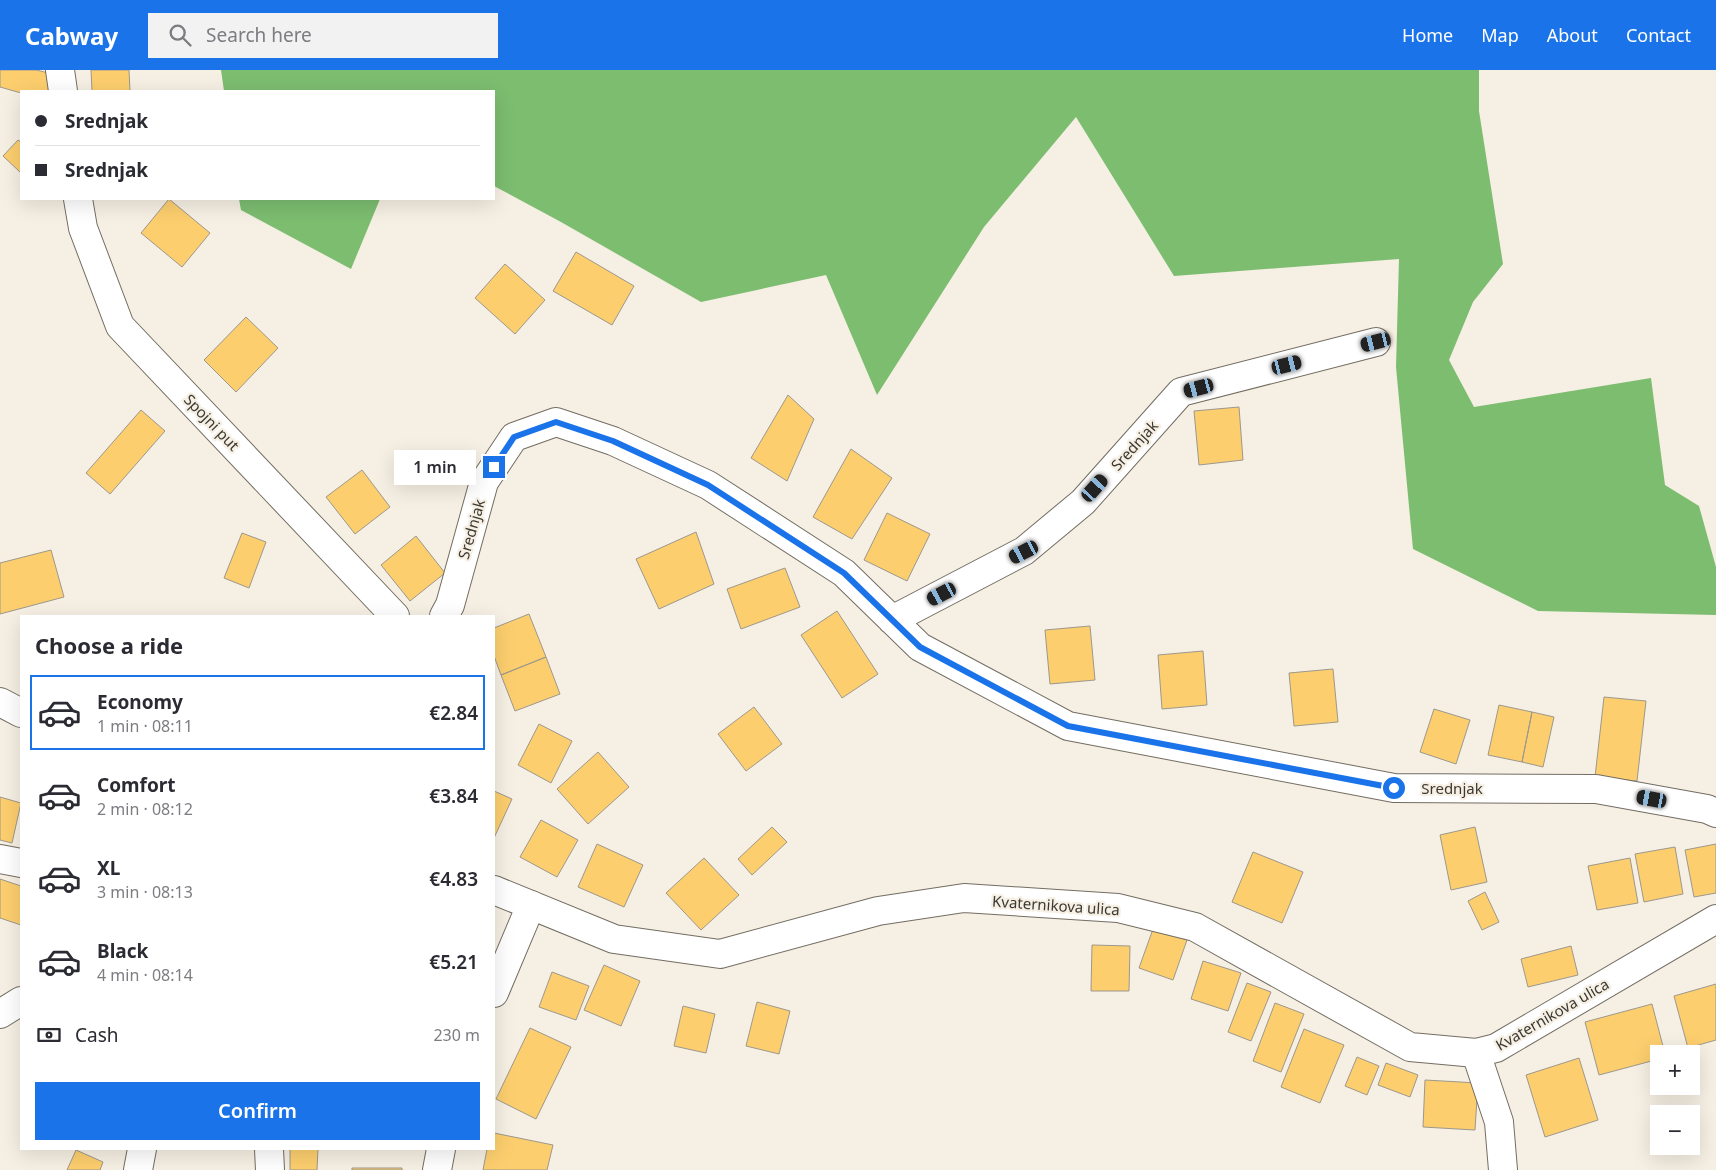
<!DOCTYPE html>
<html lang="en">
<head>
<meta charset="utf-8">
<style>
  body { margin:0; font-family:"Noto Sans",sans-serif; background:#f2f2f3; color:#2b2b33; height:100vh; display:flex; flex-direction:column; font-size:19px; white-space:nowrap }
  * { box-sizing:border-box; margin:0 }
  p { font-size:16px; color:#7c7c81 }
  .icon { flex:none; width:28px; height:28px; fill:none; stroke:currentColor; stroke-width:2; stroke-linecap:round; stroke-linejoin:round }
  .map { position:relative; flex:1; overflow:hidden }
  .side { position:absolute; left:20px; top:545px; width:475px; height:535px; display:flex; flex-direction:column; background:#fff; border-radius:0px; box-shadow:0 5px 20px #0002 }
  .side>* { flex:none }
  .guide { position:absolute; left:20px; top:20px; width:475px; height:110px; border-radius:0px; box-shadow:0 5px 20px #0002; display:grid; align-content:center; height:110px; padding:0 15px; background:#fff }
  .controls { position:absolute; left:1650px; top:975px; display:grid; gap:10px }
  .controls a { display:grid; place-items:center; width:50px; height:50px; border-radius:0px; background:#fff; box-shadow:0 5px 20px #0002; font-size:25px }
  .end { position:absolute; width:22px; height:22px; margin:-11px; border:6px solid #1a73e8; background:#fff; box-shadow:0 0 0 2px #fff }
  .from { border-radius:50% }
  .bubble { position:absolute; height:35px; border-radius:0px; background:#fff; box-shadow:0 5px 20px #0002; font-size:16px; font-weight:600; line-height:35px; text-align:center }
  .car { position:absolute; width:15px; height:30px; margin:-15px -8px; border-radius:6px; box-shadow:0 0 4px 1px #0007; background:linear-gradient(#222 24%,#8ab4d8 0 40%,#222 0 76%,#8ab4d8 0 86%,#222 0) }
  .guide b { display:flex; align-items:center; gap:18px; height:48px; font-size:19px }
  .guide b+b { border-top:1px solid #e1e1e2 }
  .guide i { width:12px; height:12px; background:#2b2b33 }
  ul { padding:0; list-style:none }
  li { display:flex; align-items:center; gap:15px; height:75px; margin:0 10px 8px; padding:0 5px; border:2px solid transparent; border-radius:0px }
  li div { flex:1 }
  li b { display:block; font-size:19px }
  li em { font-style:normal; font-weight:600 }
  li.active { border-color:#1a73e8 }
  li>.icon { width:45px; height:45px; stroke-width:1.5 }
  h2 { padding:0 15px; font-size:22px; line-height:60px }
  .pay { display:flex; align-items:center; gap:12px; height:55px; padding:0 15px; font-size:19px }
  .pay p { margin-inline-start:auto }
  .cta { display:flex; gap:10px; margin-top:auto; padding:10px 15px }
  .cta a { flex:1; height:58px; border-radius:0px; background:#1a73e8; color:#fff; font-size:20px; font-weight:600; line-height:58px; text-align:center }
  header { display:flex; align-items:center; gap:30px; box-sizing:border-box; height:70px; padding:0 25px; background:#1a73e8; color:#fff }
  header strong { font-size:24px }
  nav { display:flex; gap:28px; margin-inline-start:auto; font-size:18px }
  .search { width:350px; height:45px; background:#f2f2f3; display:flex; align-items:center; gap:12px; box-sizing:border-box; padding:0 18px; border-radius:0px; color:#7c7c81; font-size:19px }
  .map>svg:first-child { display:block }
</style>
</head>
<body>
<header>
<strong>Cabway</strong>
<div class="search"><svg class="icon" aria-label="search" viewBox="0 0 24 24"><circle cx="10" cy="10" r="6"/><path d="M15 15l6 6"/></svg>Search here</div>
<nav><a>Home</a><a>Map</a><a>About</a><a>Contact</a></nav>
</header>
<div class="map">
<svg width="1716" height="1100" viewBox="0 0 1716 1100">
  <rect width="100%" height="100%" fill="#f6efe3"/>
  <path fill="#7cbd70" d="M221,0h1258v41l24,153 -30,38 -24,58 25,47 177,-29 14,107 34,21 17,61v48l-178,-4 -125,-62 -17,-182 3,-108 -225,17 -98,-159 -92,110 -107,168 -51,-120 -125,27 -140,-80 -67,-36v-95h-270z
    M239,129h141l-29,70 -110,-59z"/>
  <path fill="#fcce6e" stroke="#9d988c" d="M0,0h36l17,4 -5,17h-27v2l-21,-6z
    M91,0h38l1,21h-38z
    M18,70l3,2v31l-18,-17z
    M169,129l41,34 -28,34 -41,-34z
    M576,182l58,34 -22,39 -59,-34z
    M505,194l40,36 -30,34 -40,-36z
    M246,247l32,31 -42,44 -32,-32z
    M788,325l26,24 -27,62 -36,-23z
    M1239,337l4,53 -44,5 -5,-54z
    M141,340l24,21 -55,63 -24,-21z
    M851,379l41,29 -40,61 -39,-22z
    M362,400l28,37 -35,27 -29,-37z
    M887,443l43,21 -23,47 -43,-21z
    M696,462l18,52 -55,25 -23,-50z
    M242,463l24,9 -17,46 -25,-10z
    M416,466l29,37 -35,28 -29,-36z
    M51,480l13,47 -64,17v-51z
    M785,498l15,39 -59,22 -14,-40z
    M837,541l41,63 -36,24 -41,-63z
    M529,544l17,43 -45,18 -7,-19v-28z
    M1090,556l5,54 -45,4 -5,-54z
    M1203,581l4,54 -45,4 -4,-54z
    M546,587l14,37 -45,17 -14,-36z
    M1333,599l5,53 -44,4 -5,-53z
    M1604,627l42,4 -9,80 -42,-4z
    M1499,635l33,7 -10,50 -34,-7z
    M754,637l28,37 -36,27 -28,-37z
    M1434,639l36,11 -14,44 -36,-12z
    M1532,642l22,5 -11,50 -21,-5z
    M539,654l33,17 -21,42 -33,-18z
    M598,682l31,35 -41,37 -31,-35z
    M494,721l18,8 -18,39z
    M0,727l21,6 -9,40 -12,-3z
    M541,750l37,20 -21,37 -37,-20z
    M772,757l15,15 -35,33 -14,-16z
    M1475,757l12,55 -36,8 -11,-55z
    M597,774l46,21 -19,42 -46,-20z
    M1716,774v49l-22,4 -9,-47z
    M1675,777l8,47 -39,8 -9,-48z
    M1253,782l50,20 -21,51 -50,-21z
    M704,788l35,37 -38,35 -35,-37z
    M1630,788l8,45 -41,7 -9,-44z
    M0,809l21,7v39l-21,-7z
    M1485,822l14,30 -17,8 -14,-29z
    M1153,859l34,11 -14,40 -34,-12z
    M1092,875l38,1 -1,45h-38z
    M1571,876l7,29 -50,12 -7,-28z
    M1203,891l38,12 -13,38 -37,-12z
    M604,895l36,16 -19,45 -37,-16z
    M552,902l37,14 -13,34 -37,-13z
    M1247,913l24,9 -20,49 -23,-9z
    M1716,914v56l-28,8 -14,-52z
    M757,932l33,9 -11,43 -33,-8z
    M1275,933l29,11 -23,58 -28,-11z
    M1652,934l13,50h-6v5l-60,16 -14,-53z
    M683,936l32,8 -9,39 -32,-7z
    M530,958l41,19 -35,72 -40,-20z
    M1304,959l40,16 -24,58 -39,-16z
    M1357,987l22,9 -12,29 -22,-9z
    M1579,988l19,62 -53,17 -19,-62z
    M1386,993l32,12 -8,22 -32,-12z
    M1425,1010l53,3 -3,47 -52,-3z
    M494,1063l59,12 -6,25h-64l4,-21h7z
    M290,1079h28l-1,21h-27z
    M76,1080l27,12 -3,8h-33z
    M352,1098h50v2h-50z"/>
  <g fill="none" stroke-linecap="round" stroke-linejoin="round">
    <defs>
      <path id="minor" d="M60,0l3,21
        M78,129l5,29 37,98 275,290
        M444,546l6,-11 34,-123 30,-45 42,-15 57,19 95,44 136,88 76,74 148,79 326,62 202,1 111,20 9,4
        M892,550l132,-69 59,-49 98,-110 195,-50
        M0,632l21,11
        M494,923l37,-88
        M0,944l21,-13
        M1476,983l23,69 4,48
        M269,1079l1,21
        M138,1100l4,-21
        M437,1100l4,-21"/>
      <path id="tertiary" d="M0,789l21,4
        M494,820l120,49 106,15 158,-43 86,-13 154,10 77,19 215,120 66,6 20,-5 220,-129"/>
    </defs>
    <use href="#minor" stroke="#736d62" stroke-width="30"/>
    <use href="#tertiary" stroke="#736d62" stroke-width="30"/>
    <use href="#minor" stroke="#fff" stroke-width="28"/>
    <use href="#tertiary" stroke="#fff" stroke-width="28"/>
  </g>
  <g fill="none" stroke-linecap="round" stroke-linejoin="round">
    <path stroke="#1a73e8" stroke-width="6" d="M494,397l20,-30 42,-15 57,19 95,44 136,88 76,74 148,79 326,62"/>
  </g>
  <g text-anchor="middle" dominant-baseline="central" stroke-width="4.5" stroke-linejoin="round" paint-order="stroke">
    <g font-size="15" fill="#3b3833" stroke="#f6efe3">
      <text transform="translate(212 352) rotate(46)">Spojni put</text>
      <text transform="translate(1134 375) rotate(-48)">Srednjak</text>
      <text transform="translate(471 459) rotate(-74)">Srednjak</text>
      <text x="1452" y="718">Srednjak</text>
      <text transform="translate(1056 835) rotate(4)">Kvaternikova ulica</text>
      <text transform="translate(1552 944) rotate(-30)">Kvaternikova ulica</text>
    </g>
  </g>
</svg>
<div class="controls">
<a>+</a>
<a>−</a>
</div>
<i class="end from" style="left:1394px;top:718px"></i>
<i class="end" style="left:494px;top:397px"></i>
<div class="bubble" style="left:394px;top:380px;width:82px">1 min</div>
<i class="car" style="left:1376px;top:272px;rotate:256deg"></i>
<i class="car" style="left:1287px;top:295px;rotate:76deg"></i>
<i class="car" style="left:1199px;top:318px;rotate:255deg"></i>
<i class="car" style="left:1095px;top:418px;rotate:42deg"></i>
<i class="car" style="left:1024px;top:482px;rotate:243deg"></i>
<i class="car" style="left:942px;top:524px;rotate:242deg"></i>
<i class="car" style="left:1652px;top:729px;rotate:280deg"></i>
<div class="guide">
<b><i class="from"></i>Srednjak</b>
<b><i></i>Srednjak</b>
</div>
<section class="side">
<h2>Choose a ride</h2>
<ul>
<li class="active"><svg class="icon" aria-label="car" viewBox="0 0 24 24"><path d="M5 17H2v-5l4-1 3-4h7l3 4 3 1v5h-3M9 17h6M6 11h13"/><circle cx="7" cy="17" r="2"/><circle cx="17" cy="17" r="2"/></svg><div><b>Economy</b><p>1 min · 08:11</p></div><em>€2.84</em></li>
<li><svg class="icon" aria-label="car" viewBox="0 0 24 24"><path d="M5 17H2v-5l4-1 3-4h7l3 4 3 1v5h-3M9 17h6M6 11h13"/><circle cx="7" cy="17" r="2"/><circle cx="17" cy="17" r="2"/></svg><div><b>Comfort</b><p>2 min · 08:12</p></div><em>€3.84</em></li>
<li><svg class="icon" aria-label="car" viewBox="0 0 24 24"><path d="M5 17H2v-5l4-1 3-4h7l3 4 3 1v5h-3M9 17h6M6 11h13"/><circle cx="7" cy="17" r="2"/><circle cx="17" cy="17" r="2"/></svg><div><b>XL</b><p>3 min · 08:13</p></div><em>€4.83</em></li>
<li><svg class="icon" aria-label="car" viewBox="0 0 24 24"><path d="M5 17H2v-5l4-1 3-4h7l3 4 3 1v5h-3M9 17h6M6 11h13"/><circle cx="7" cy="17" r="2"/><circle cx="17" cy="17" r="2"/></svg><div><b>Black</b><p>4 min · 08:14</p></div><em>€5.21</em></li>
</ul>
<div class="pay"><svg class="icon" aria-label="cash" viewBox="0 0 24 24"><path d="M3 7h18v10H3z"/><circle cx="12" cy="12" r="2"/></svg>Cash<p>230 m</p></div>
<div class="cta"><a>Confirm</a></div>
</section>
</div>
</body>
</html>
